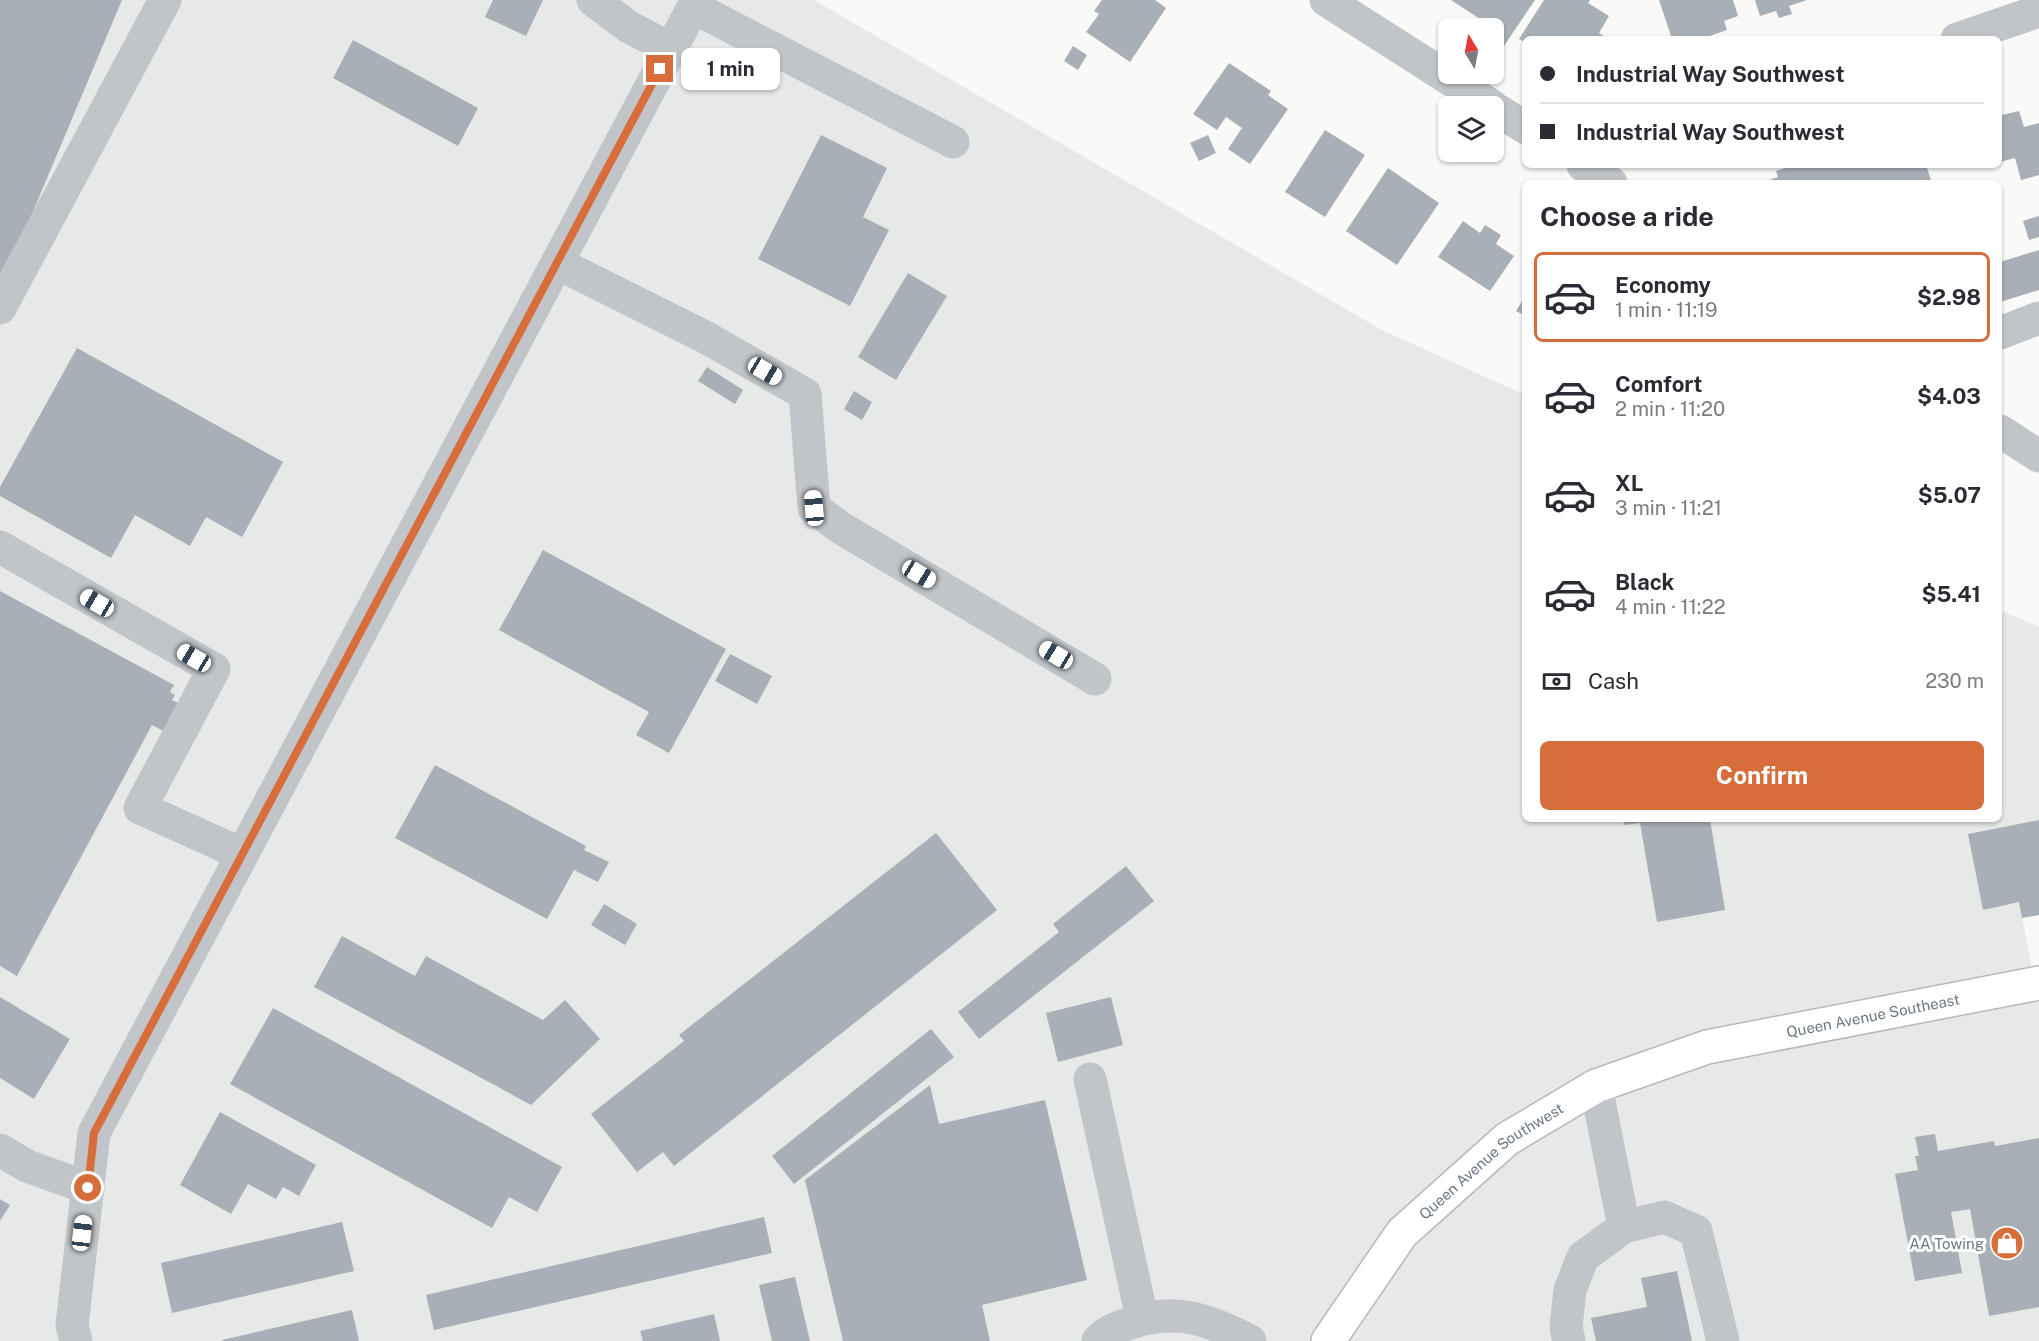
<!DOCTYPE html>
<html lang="en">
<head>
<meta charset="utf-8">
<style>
  body { margin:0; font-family:"Public Sans",sans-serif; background:#f7f7f7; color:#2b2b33; height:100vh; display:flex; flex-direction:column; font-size:22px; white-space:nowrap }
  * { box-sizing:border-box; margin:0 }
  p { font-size:20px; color:#7c7c81 }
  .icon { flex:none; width:33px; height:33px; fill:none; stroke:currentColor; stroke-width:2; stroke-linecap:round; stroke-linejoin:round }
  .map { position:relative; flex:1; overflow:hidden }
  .sheet { position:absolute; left:1522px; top:180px; width:480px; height:642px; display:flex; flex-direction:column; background:#fff; border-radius:9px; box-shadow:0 2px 4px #0004 }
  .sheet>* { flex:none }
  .hud { position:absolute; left:1522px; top:36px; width:480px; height:132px; border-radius:9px; box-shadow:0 2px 4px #0004; display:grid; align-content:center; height:132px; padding:0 18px; background:#fff }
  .needle { width:39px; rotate:350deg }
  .controls { position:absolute; left:1438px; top:18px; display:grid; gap:12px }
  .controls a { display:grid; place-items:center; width:66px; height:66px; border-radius:9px; background:#fff; box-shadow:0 2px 4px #0004; font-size:30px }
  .end { position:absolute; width:27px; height:27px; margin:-14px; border:8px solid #d66d3b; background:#fff; box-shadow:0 0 0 3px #fff }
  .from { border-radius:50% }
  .bubble { position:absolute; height:42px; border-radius:9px; background:#fff; box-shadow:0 2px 4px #0004; font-size:20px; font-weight:700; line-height:42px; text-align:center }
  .car { position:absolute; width:18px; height:36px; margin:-18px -9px; border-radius:8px; box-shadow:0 0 4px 2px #0007; background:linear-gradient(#fff 24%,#345 0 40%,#fff 0 76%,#345 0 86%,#fff 0) }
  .hud b { display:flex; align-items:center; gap:21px; height:57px; font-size:22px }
  .hud b+b { border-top:2px solid #e1e1e2 }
  .hud i { width:15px; height:15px; background:#2b2b33 }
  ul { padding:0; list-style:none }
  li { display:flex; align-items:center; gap:18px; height:90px; margin:0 12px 9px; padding:0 6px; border:3px solid transparent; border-radius:9px }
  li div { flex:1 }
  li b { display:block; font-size:22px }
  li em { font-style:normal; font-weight:700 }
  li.on { border-color:#d66d3b }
  li>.icon { width:54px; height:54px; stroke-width:1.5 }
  h2 { padding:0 18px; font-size:27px; line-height:72px }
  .pay { display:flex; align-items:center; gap:15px; height:66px; padding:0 18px; font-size:22px }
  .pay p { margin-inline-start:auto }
  .button { display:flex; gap:12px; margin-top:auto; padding:12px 18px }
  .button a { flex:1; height:69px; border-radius:9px; background:#d66d3b; color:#fff; font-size:24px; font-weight:700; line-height:69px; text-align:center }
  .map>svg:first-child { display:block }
</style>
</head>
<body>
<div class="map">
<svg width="2039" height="1341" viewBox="0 0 2039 1341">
  <rect width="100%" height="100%" fill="#f9f9f8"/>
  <path fill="#e7e8e8" d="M0,0h814l568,330 143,65 1,424h474v-209l39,17v266l-21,4 21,107v337h-2039z"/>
  <path fill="#a9afb6" d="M0,0h122l-122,290z
    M493,0h50l-17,36 -41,-19z
    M1102,0h53l11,8 -36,54 -44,-30 13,-18 -5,-3z
    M1451,0h84l-33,49 -8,-6v-15h-15l4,-7z
    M1544,0h46l-2,3 21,13 -10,17 10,6h-83v4l-7,-4z
    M1659,0h74l5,16 -14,5 3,9 -26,9h-29z
    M1755,0h52l-18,6 3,8 -13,4 -3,-7 -16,5z
    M353,40l125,68 -20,38 -125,-68z
    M1073,46l14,9 -9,15 -14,-9z
    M1229,63l42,28 -3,4 20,14 -38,55 -22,-15 14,-21 -16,-11 -9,13 -24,-16z
    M2000,107l2,8 17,-4 5,16 15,-4v52l-18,5 -6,-22 -15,4z
    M1325,130l40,25 -40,62 -40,-25z
    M821,135l66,33 -24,49 26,13 -39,76 -92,-47z
    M1208,135l8,18 -17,8 -9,-18z
    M1794,165h132l6,18h-171l17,-6 -2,-6z
    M1388,168l51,35 -42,62 -51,-34z
    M2039,216v21l-10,3 -6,-19z
    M1463,221l17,12 5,-8 16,10 -5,9 18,12 -24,35 -52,-34z
    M2039,250v40l-39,12v-40z
    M908,273l39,23 -51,84 -38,-23z
    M1526,295v21l-10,-5z
    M77,348l206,114 -41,75 -36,-20 -16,29 -55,-31 -24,43 -111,-62v-9z
    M707,367l36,23 -8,14 -37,-23z
    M854,391l18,11 -10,18 -18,-11z
    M543,550l183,99 -57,104 -33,-18 13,-23 -150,-82z
    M0,591l174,94 -4,7 5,3 -3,5 6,3 -15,28 -11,-6 -135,251 -17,-10z
    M730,654l42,22 -15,28 -42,-23z
    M435,765l151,81 -2,4 25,12 -11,20 -24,-12 -27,49 -152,-81z
    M1623,819h87l15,91 -68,12 -17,-99 -16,2z
    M2039,820v95l-17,3 -3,-16 -36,8 -15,-76z
    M936,833l61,77 -323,256 -11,-14 -26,20 -46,-58 93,-73 -5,-6z
    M1126,866l28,35 -175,138 -21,-27 101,-80 -6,-8z
    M604,904l33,20 -12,21 -34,-20z
    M342,936l73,40 11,-20 117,64 22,-20 35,39 -69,66 -217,-118z
    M0,997l70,42 -36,60 -34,-21z
    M1111,997l12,48 -65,17 -12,-49z
    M273,1008l289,159 -25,45 -28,-15 -17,31 -262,-144z
    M931,1029l23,28 -160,127 -22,-28z
    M930,1085l9,39 106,-24 42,180 -105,25 8,36h-147l-38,-161z
    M220,1112l96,53 -17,31 -16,-9 -7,12 -28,-15 -17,30 -51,-29z
    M1935,1134l3,17 56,-10 1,5 44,-8v169l-50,9 -19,-107 -19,3 11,61 -47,8 -20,-107 23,-4 -3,-14h4l-4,-19z
    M0,1199l10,6 -10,16z
    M764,1217l8,36 -338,77 -8,-35z
    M342,1222l12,49 -182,42 -11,-50z
    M1677,1271l15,70h-96l-5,-23 56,-11 -6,-29z
    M795,1277l15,64h-38l-13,-56z
    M352,1310l7,31h-137v-1z
    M714,1314l6,27h-77l-3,-10z"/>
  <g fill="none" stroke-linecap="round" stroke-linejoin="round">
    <defs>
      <g id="major">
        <path id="s1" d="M1328,1341l74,-108 105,-94 89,-53 111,-39 332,-64"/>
      </g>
    </defs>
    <use href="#major" stroke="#b5b9bd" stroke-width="36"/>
    <path stroke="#c1c5c9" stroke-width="33" d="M593,0l36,27 42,22
      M1326,0l166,106
      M693,7l260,135
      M1957,39l82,-28
      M1494,108l32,20
      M1583,165l28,18
      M557,263l148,74 100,57 9,114 27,20 254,151
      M0,308l165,-308
      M2000,333l39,-15
      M2000,431l39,25
      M0,547l214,122 -74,139 102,46
      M1090,1079l52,239
      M1596,1086l28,141
      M0,1150l27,16 61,22
      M76,1341l-4,-16 22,-192 603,-1133
      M1098,1341c7,-9 17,-12 27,-16 47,-19 84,-6 125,16
      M1569,1341l-3,-14 4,-37 13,-33 41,-30 40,-10 32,14 27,110"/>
    <use href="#major" stroke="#fff" stroke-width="33"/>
  </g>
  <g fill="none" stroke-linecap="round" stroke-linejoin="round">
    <path stroke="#d66d3b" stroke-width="8" d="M88,1188l6,-55 566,-1064"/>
  </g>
  <defs>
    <symbol id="shop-disc" viewBox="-11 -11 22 22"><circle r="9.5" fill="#d66d3b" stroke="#fff"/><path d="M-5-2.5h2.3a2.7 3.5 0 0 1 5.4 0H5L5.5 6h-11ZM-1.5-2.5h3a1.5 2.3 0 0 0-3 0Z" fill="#fff"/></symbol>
  </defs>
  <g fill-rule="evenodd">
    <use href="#shop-disc" x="1988" y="1224" width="38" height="38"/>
  </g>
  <g text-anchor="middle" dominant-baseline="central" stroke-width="6" stroke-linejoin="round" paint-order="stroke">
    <g font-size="15" fill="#6b7886" stroke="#fff">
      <text stroke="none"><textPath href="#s1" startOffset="662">Queen Avenue Southeast</textPath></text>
      <text stroke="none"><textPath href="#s1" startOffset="246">Queen Avenue Southwest</textPath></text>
    </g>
    <g font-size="15" fill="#6b7886" stroke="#fff" text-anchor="end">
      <text x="1984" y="1243">AA Towing</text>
    </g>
  </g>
</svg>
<div class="controls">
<a><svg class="needle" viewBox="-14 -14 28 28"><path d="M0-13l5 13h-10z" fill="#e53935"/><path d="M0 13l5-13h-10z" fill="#7c7c81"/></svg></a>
<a><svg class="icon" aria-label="layers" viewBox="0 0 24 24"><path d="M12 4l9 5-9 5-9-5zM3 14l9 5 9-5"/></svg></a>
</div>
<i class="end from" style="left:88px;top:1188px"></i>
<i class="end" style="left:660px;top:69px"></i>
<div class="bubble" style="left:681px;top:48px;width:99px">1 min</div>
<i class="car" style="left:765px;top:371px;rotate:120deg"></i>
<i class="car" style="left:814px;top:508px;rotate:355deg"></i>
<i class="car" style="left:919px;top:574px;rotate:121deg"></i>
<i class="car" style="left:97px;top:603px;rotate:300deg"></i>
<i class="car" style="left:1056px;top:655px;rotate:301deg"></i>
<i class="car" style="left:194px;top:658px;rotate:300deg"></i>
<i class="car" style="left:82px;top:1233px;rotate:7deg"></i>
<div class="hud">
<b><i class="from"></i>Industrial Way Southwest</b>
<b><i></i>Industrial Way Southwest</b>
</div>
<section class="sheet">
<h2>Choose a ride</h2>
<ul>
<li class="on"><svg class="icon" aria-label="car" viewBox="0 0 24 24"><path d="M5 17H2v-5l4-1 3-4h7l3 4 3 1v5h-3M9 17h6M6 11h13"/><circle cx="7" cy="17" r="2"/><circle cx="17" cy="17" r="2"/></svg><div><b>Economy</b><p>1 min · 11:19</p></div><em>$2.98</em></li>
<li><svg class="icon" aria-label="car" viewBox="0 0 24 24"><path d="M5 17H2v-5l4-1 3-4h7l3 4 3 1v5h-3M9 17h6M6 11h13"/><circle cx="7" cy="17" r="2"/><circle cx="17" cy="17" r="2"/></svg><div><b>Comfort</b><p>2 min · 11:20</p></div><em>$4.03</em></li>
<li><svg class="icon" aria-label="car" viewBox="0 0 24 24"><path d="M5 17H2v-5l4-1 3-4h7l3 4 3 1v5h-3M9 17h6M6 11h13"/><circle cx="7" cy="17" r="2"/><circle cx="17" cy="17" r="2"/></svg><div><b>XL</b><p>3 min · 11:21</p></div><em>$5.07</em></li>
<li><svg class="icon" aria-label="car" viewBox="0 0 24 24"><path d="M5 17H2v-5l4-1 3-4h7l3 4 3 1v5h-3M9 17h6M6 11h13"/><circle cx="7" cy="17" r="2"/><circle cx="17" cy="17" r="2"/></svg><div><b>Black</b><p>4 min · 11:22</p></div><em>$5.41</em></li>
</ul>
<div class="pay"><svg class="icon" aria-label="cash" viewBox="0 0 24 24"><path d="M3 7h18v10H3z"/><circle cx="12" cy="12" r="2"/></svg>Cash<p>230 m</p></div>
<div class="button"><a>Confirm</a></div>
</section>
</div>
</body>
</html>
